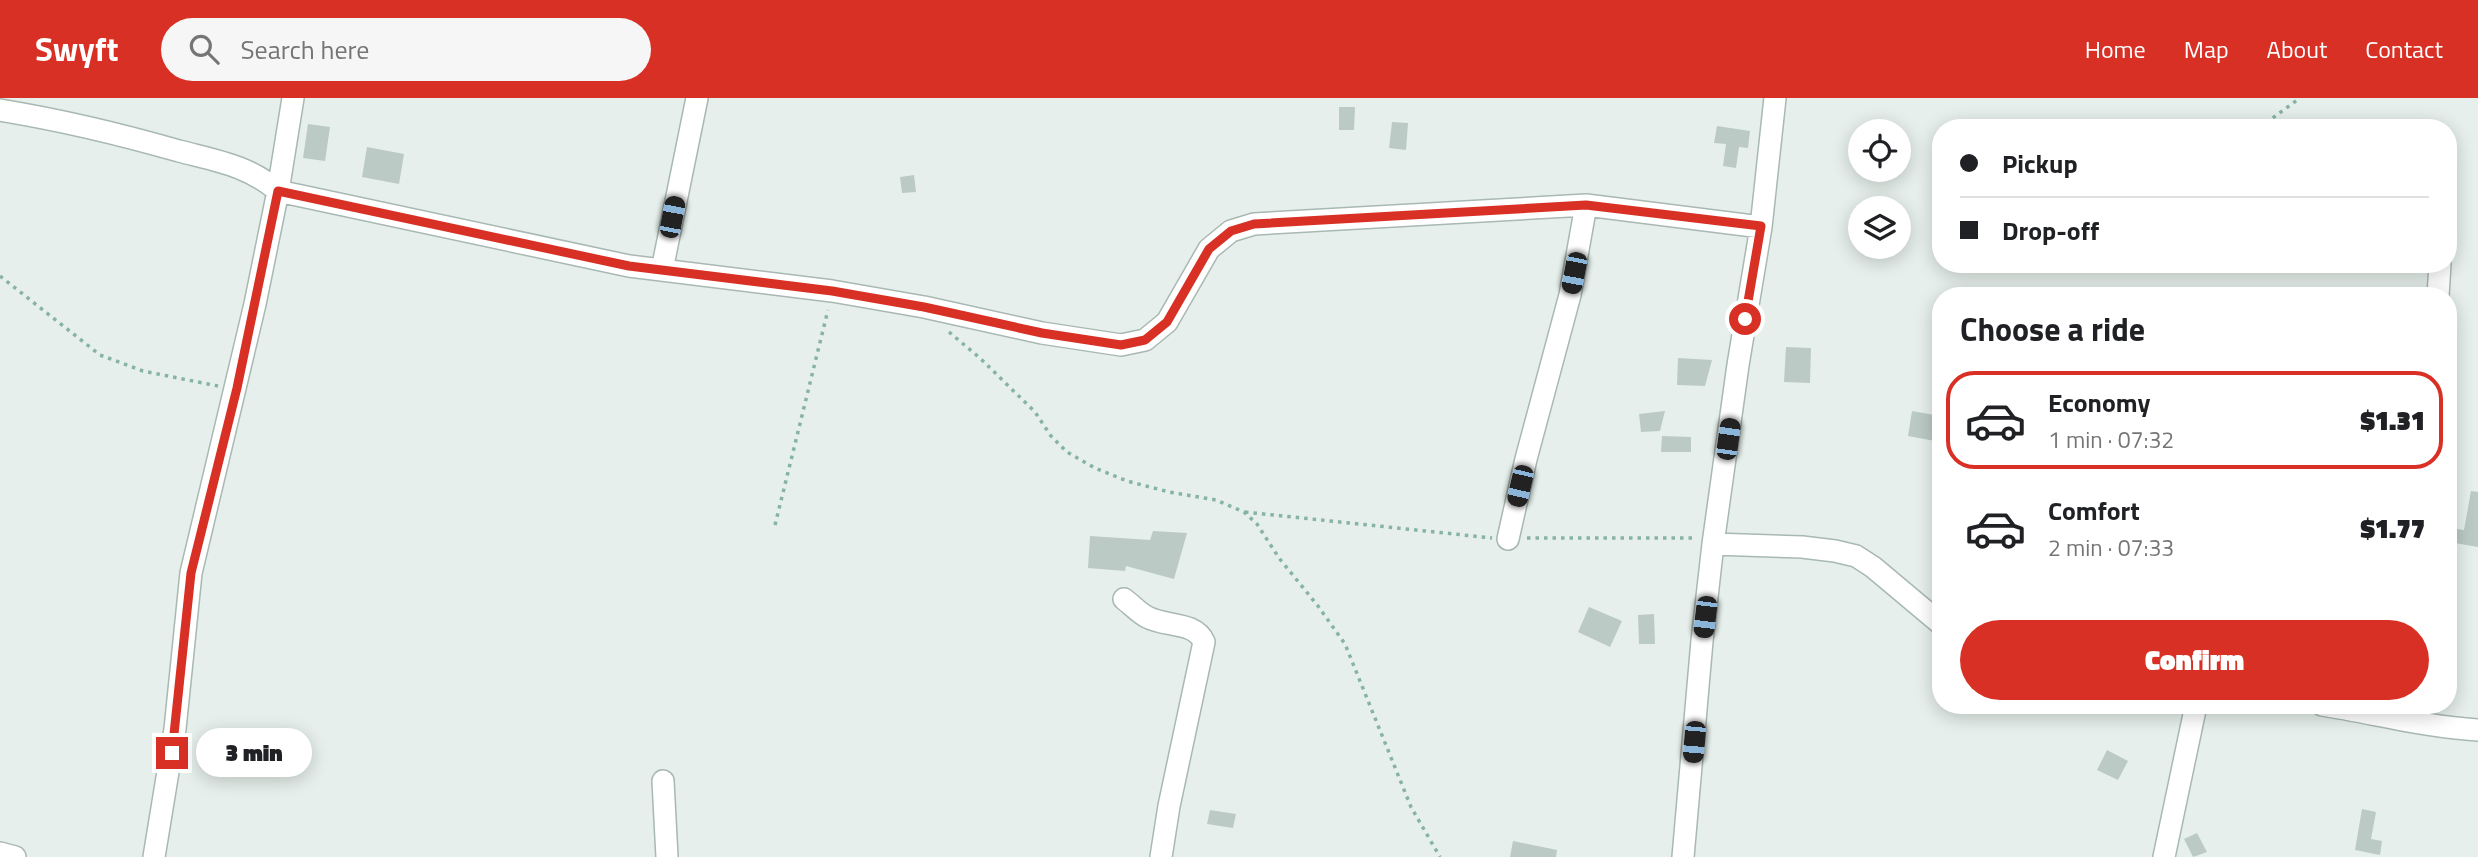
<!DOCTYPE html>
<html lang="en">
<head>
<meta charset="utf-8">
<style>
  body { margin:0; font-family:"Titillium Web",sans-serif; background:#f6f6f6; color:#202124; height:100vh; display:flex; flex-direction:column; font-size:26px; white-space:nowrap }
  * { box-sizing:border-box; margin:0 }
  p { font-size:23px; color:#757577 }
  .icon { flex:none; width:38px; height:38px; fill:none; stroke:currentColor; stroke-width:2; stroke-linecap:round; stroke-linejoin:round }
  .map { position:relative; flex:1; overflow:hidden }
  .side { position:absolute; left:1932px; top:189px; width:525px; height:427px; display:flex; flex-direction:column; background:#fff; border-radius:28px; box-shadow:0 4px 18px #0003 }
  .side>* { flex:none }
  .hud { position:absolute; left:1932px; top:21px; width:525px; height:154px; border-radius:28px; box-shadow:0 4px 18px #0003; display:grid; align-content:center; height:154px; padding:0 28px; background:#fff }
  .buttons { position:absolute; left:1848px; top:21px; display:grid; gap:14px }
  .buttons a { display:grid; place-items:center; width:63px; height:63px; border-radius:50%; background:#fff; box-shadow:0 4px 18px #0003; font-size:35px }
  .end { position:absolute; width:32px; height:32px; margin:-16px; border:9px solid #d93025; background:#fff; box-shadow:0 0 0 4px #fff }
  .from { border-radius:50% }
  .bubble { position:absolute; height:49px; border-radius:24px; background:#fff; box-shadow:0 4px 18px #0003; font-size:23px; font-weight:800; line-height:49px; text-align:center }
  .car { position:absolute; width:21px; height:42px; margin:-21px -10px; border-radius:9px; box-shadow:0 0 5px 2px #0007; background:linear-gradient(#222 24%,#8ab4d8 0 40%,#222 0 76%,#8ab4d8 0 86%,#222 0) }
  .hud b { display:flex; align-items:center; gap:24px; height:66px; font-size:26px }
  .hud b+b { border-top:2px solid #e0e0e0 }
  .hud i { width:18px; height:18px; background:#202124 }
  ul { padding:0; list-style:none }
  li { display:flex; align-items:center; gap:21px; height:98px; margin:0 14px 10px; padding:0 14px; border:4px solid transparent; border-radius:28px }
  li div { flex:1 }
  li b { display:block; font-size:26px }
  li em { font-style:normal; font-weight:800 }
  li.current { border-color:#d93025 }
  li>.icon { width:63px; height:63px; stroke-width:1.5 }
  h2 { padding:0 28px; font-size:32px; line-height:84px }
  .button { display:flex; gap:14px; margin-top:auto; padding:14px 28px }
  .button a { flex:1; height:80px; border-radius:42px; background:#d93025; color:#fff; font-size:28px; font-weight:800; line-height:80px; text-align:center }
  header { display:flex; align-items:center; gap:42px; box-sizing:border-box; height:98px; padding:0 35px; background:#d93025; color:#fff }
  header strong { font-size:33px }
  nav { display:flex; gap:38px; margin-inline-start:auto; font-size:24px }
  .search { width:490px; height:63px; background:#f6f6f6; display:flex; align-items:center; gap:18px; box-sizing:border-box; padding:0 24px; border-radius:38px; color:#757577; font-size:26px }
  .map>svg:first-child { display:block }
</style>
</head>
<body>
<header>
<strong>Swyft</strong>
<div class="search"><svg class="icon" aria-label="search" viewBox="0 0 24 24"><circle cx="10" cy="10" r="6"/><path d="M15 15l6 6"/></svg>Search here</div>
<nav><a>Home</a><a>Map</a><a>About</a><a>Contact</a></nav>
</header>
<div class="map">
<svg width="2478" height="759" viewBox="0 0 2478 759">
  <rect width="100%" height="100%" fill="#e6efeb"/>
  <path fill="#bbcac4" d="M1339,9h16l-1,23h-15z
    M1392,24l16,1 -2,27 -17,-2z
    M308,26l22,3 -5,34 -22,-3z
    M1717,28l33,5 -2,17 -9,-1 -3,21 -13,-2 3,-22 -12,-1z
    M367,49l37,7 -5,30 -37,-7z
    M914,77l2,17 -14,1 -2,-16z
    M1786,249l25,1 -1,35 -26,-1z
    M1678,260l34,2 -7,26 -28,-1z
    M1665,313l-5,20 -19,1 -2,-18z
    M1912,313l28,5 -5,25 -27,-5z
    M1662,338l29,1v15h-30z
    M2471,393l7,1v55l-23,-4 2,-14 7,1z
    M1153,433l34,2 -13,46 -48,-13 -1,5 -37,-3 2,-32 60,4z
    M1589,509l33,14 -12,26 -32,-15z
    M1654,516l1,30h-16l-1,-29z
    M2107,652l21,11 -10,19 -21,-10z
    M2362,711l14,3 -5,27 11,2 -2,14 -25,-5z
    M1210,712l26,4 -3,14 -26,-4z
    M2197,735l10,19 -14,5 -9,-18z
    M1513,743l44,9 -1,7h-46z"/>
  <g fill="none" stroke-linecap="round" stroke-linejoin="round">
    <defs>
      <path id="street" d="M0,12c61,10 120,24 179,41 38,10 68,14 99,40l351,75 203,25 92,16 118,26 79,12 24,-5 22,-18 42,-73 22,-18 23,-7 332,-19 175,22
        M662,172l35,-172
        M2438,198l2,-32
        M1508,441l18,-80 44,-164 16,-90
        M1713,446l89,3 33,4 21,5 17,11 68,57
        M1124,501c8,6 15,14 23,18 18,10 48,4 57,25l-35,164 -8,51
        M2322,607c52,8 103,22 156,25
        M663,683l4,76
        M0,755l15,4
        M154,759l21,-128 16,-156 64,-269 23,-113 15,-93
        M1683,759l19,-216 11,-97 25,-179 23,-138 14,-129
        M2164,759l32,-152"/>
    </defs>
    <use href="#street" stroke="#a8b8b2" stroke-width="24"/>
    <path stroke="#86b3a5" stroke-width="3.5" stroke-dasharray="3.5 5" stroke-linecap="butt" d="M2259,30l41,-30
      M0,178l100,79 43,16 75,15
      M949,234l32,27 54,53 16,24 16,16 28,16 32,13 42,11 47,8 28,12 13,12 22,34 39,48 27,38 66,163 29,50
      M1245,414l247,26
      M775,427l53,-215
      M1527,440h168"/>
    <use href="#street" stroke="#fff" stroke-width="21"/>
  </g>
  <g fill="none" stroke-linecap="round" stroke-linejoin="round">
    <path stroke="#d93025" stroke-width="9" d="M172,655l19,-180 46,-185 41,-197 351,75 203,25 92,16 118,26 79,12 24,-5 22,-18 42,-73 22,-18 23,-7 332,-19 175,21 -16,93"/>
  </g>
</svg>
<div class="buttons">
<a><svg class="icon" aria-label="locate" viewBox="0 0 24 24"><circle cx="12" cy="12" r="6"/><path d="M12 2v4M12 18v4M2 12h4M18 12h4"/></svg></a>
<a><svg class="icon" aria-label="layers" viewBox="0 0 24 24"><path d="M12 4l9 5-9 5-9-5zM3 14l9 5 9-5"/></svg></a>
</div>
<i class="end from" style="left:1745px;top:221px"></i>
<i class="end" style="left:172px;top:655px"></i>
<div class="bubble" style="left:196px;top:630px;width:116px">3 min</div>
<i class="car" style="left:672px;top:119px;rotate:11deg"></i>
<i class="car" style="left:1574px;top:175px;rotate:191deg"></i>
<i class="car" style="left:1728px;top:341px;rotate:8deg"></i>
<i class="car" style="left:1520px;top:388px;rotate:193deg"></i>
<i class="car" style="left:1705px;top:519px;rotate:187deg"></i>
<i class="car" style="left:1694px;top:644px;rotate:185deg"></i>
<div class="hud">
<b><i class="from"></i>Pickup</b>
<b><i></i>Drop-off</b>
</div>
<section class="side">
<h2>Choose a ride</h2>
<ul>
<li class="current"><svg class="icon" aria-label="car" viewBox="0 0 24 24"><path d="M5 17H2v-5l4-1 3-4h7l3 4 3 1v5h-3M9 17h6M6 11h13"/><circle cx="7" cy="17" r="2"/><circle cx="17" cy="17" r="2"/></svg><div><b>Economy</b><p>1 min · 07:32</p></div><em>$1.31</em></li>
<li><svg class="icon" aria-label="car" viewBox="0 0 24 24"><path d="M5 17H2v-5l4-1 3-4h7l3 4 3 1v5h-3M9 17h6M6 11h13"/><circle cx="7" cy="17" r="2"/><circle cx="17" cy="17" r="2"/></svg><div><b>Comfort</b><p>2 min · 07:33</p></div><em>$1.77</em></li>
</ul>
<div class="button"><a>Confirm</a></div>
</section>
</div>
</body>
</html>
